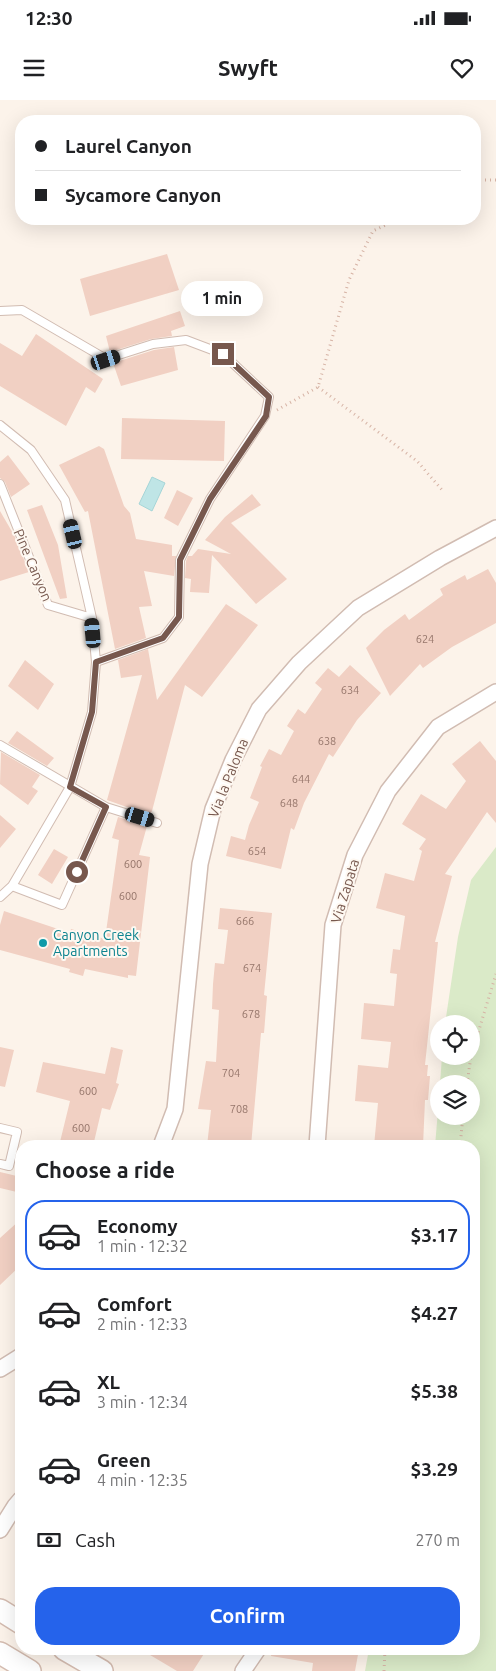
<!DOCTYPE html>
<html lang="en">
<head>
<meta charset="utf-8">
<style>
  body { margin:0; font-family:Ubuntu,sans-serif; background:#f2f2f2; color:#202124; height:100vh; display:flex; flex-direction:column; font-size:19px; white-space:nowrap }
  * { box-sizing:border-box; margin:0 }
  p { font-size:16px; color:#757577 }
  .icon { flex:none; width:28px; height:28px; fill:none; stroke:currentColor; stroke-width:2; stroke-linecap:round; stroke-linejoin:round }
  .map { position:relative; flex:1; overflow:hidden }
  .side { position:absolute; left:15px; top:1040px; width:465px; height:515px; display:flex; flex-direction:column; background:#fff; border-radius:20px; box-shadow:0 5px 20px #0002 }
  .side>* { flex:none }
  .guide { position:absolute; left:15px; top:15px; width:466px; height:110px; border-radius:20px; box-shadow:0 5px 20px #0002; display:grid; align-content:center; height:110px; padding:0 20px; background:#fff }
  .buttons { position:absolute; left:430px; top:915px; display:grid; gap:10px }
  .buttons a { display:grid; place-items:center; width:50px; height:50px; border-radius:50%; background:#fff; box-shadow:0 5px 20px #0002; font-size:25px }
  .end { position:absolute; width:22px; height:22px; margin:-11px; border:6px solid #77584e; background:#fff; box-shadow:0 0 0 2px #fff }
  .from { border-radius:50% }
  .bubble { position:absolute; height:35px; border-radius:18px; background:#fff; box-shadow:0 5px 20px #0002; font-size:16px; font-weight:700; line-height:35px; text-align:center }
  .car { position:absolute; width:15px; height:30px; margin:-15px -8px; border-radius:6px; box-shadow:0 0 4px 1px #0007; background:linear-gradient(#222 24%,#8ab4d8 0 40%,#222 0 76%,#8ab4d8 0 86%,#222 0) }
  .guide b { display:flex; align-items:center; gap:18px; height:48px; font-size:19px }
  .guide b+b { border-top:1px solid #e0e0e0 }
  .guide i { width:12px; height:12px; background:#202124 }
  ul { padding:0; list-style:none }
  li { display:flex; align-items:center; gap:15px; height:70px; margin:0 10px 8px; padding:0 10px; border:2px solid transparent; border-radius:20px }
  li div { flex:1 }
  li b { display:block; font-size:19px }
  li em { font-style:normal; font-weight:700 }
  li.active { border-color:#2563eb }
  li>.icon { width:45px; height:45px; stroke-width:1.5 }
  h2 { padding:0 20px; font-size:22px; line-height:60px }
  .pay { display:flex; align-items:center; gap:12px; height:55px; padding:0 20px; font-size:19px }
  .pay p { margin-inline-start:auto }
  .action { display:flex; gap:10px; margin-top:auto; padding:10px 20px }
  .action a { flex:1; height:58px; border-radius:20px; background:#2563eb; color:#fff; font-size:20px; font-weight:700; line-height:58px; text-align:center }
  .status { display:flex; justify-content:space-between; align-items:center; height:35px; padding:0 25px; background:#fff; direction:ltr }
  .status svg { height:14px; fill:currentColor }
  header { display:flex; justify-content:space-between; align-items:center; height:65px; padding:0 20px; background:#fff; font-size:22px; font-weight:700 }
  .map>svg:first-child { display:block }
</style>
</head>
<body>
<div class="status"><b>12:30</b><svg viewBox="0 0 49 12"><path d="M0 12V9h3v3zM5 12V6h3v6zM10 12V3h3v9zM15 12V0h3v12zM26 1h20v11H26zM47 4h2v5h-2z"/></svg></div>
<header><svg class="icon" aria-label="menu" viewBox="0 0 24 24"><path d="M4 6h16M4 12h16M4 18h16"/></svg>Swyft<svg class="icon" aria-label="heart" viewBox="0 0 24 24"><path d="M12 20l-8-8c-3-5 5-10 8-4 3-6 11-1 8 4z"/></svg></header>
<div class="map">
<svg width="496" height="1571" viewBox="0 0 496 1571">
  <rect width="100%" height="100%" fill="#fcf3ea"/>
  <path fill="#daeac8" d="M496,747v824h-131l4,-22h105v-503h-39l4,-48v18h32v-32h-31l2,-28h29v-32h-26l13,-87 13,-57z"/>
  <path fill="#bfe5e6" stroke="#a5d5d7" d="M152,377l13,6 -13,28 -13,-7z"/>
  <path fill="#f1d0c3" d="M167,154l12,36 -89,26 -10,-37z
    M180,211l5,15 -14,5 1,5 -21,3 -41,13 -4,-16z
    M36,234l67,45 -8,14 -9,-6 -20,39 -66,-40v-43l22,13z
    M174,247l4,23 -57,16 -8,-23 41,-13z
    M122,318l103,3 -1,40 -103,-2z
    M99,346l5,3 20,57 6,7 6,26 36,6v11h4l-2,20 -30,-5 8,35 -13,1 7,31 -31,11 -27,-138 -3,1 -26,-47z
    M8,355l22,29 -19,13 -6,-15 -5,-4v-16z
    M177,390l16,8 -15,28 -14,-8z
    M252,394l9,11 -30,18 56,56 -31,25 -44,-49 -3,38 -19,-1 1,-13 -6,-1 1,-17 2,-5h4l6,-7 33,5 -26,-14 20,-23z
    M42,405l16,40 9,53 -7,1 -33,-89z
    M0,411l14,24 15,37 -29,9z
    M488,469l8,14v40l-44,24 -29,21 -3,-4 -30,32 -24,-48 18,-18 21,-16 4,6 34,-25 -3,-6 25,-14 2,5z
    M226,504l32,21 -56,72 -17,-12 -33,126 -3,4 -42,-15 35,-125 -21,3 -3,-18 30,-11 9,51z
    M25,560l29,24 -16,26 -30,-24z
    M350,565l31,28 -24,27 -24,37 -4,-3 -25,49 -10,27 -3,-2 -10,41 -55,-13 5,-20 14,4 4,-15 10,-23 -9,-4 12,-31 -2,-1 9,-17 12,6 13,-24 -7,-5 11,-17 7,5 17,-25 -7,-6 13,-15 11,9z
    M17,631l37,27 -7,8 -39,-23z
    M480,641l16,20v62l-9,-11 -42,62 7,2 -17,66h3l-13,123h3l-1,11h3l-2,24h-3l-2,46h-49l4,-43 -23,-2 3,-36 30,3 3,-26 -30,-3 3,-36 30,3 3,-32 -7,-1 3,-24 7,1 5,-34 -29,-8 9,-35 29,8 8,-30 -3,-2 7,-10 -24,-15 19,-30 25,15 20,-28 -14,-17z
    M1,652l39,23 -8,12 6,4 -10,14 -28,-21z
    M0,715l16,14 -16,19z
    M118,717l29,9 -8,29 11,2 -14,119 -8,-1v3l-43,-9 -2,7 -14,-4 1,-3 -70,-19v-25l4,-14 66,22 1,-4 34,10 14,-99 -7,-2z
    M54,749l14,8 -16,27 -14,-9z
    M220,808l52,5 -8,82 3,1 -3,37h-3l-10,113h-44l4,-36 -13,-1 8,-48 10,1 3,-52 -7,-1 1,-25 2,-21 9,1 4,-34 -10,-1z
    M0,947l14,3 -9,37 -5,-1z
    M111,947l12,3 -7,33 3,1 -9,26 -8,-2 -9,38h-34l11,-45 -34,-9 7,-30 62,12z
    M0,1072l21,5v16l-21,-5z
    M21,1119v46l-21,20v-47z
    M140,1549h67l-14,22h-16z
    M272,1549h87l-4,22h-43l1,-8 -42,-7z"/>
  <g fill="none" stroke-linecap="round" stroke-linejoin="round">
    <defs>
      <path id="lane" d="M0,211l22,-1 84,49 47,-15 33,-4 37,14 46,43 -4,19 -55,83 -30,61 -1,57 -16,21 -67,24
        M0,325l31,25 34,50 27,118 4,44 -4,50 -22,75 -58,99 -12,11
        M0,384l48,121 44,13
        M0,645l106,62 51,16
        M12,786l50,19 44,-98
        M0,1028l17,4 -8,34 -9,-2"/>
      <path id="street" d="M161,1046l14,-37 25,-245 13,-55 20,-49 26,-51 40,-46 59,-55 82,-50 56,-30
        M317,1046l16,-221 22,-70 33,-64 50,-64 58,-35
        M0,1269l21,-13
        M0,1430l15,-24 6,-7
        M243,1571l15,-22"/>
      <path id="secondary" d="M0,1510l21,13
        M64,1549l38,22
        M0,1553l30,18"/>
    </defs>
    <use href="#lane" stroke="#d1bcb2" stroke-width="10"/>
    <use href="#street" stroke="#d1bcb2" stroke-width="18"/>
    <use href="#secondary" stroke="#d4bcb0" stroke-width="24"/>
    <path stroke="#d6b3a5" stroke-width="3" stroke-dasharray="1 4" stroke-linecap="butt" d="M475,80h21
      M318,287l99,74 26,30
      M277,310l41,-23 31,-107 24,-49 25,-12
      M471,956l25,-82
      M467,984l4,-28
      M460,1046l3,-30
      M384,1571l1,-22"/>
    <use href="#lane" stroke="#fff" stroke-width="8"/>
    <use href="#street" stroke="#fff" stroke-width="15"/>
    <use href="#secondary" stroke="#fff" stroke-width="21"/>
  </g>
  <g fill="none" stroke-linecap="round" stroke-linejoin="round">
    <path stroke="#77584e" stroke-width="6" d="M77,772l29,-65 -36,-20 22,-75 4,-50 67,-24 16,-21 1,-57 30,-61 56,-83 3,-19 -46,-43"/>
  </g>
  <circle fill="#0f9aa8" stroke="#fef8f1" stroke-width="2" cx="43" cy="843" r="5"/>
  <g text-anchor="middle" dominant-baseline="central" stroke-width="4" stroke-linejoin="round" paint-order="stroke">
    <g font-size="11" fill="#96766b">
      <text x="425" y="539">624</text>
      <text x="350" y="590">634</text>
      <text x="327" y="641">638</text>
      <text x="301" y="679">644</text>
      <text x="289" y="703">648</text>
      <text x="257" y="751">654</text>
      <text x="133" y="764">600</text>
      <text x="128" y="796">600</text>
      <text x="245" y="821">666</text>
      <text x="252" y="868">674</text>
      <text x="251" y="914">678</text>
      <text x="231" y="973">704</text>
      <text x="88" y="991">600</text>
      <text x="239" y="1009">708</text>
      <text x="81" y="1028">600</text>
    </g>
    <g font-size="14" fill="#77584e" stroke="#fef8f1">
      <text transform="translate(33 465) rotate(67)">Pine Canyon</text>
      <text transform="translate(228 678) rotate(-68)">Via la Paloma</text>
      <text transform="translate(345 791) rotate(-73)">Via Zapata</text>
    </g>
    <g font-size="14" fill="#0d838f" stroke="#fef8f1" text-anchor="start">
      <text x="53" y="835">Canyon Creek<tspan x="53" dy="16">Apartments</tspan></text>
    </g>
  </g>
</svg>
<div class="buttons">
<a><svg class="icon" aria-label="locate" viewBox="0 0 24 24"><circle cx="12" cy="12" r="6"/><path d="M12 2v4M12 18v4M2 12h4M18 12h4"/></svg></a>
<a><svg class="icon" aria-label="layers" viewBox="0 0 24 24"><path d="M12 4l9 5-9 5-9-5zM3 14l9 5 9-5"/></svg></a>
</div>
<i class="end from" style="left:77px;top:772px"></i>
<i class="end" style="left:223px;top:254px"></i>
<div class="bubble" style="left:181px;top:181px;width:82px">1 min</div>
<i class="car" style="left:106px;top:260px;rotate:72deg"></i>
<i class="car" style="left:73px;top:434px;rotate:347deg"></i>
<i class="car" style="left:93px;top:533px;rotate:355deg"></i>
<i class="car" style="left:140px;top:717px;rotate:107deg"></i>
<div class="guide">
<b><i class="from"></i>Laurel Canyon</b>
<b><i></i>Sycamore Canyon</b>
</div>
<section class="side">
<h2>Choose a ride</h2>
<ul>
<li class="active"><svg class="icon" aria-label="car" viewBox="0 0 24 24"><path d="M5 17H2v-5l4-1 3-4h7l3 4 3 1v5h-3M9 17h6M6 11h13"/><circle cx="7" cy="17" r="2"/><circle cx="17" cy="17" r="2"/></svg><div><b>Economy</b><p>1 min · 12:32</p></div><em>$3.17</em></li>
<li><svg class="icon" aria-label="car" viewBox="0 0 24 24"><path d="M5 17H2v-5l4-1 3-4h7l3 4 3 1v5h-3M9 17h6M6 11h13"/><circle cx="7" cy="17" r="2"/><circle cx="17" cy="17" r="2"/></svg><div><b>Comfort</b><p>2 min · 12:33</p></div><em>$4.27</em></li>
<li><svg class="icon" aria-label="car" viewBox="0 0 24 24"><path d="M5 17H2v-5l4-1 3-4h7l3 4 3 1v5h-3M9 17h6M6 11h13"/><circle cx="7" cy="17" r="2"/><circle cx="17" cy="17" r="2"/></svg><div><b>XL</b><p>3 min · 12:34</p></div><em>$5.38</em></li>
<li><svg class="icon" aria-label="car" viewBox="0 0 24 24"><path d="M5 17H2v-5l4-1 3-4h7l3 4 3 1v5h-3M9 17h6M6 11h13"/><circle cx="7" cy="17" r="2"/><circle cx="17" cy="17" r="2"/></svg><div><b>Green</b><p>4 min · 12:35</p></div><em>$3.29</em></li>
</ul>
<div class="pay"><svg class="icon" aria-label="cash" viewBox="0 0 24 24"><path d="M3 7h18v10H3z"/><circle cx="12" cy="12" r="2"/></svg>Cash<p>270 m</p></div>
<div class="action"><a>Confirm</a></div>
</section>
</div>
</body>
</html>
